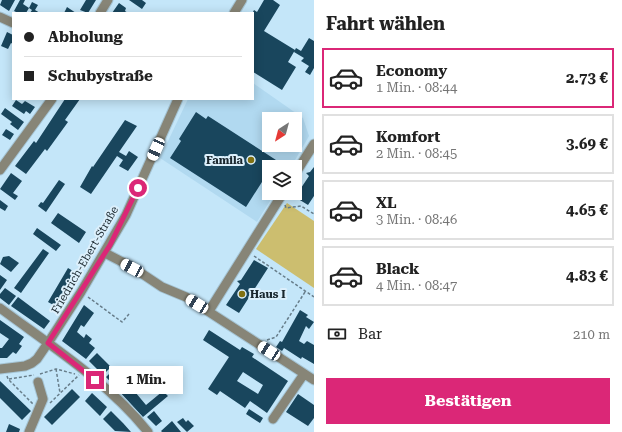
<!DOCTYPE html>
<html lang="de">
<head>
<meta charset="utf-8">
<style>
  body { margin:0; font-family:"Roboto Serif",serif; background:#f2f2f2; color:#222; height:100vh; display:flex; flex-direction:column; font-size:15px; white-space:nowrap }
  * { box-sizing:border-box; margin:0 }
  p { font-size:13px; color:#767676 }
  .icon { flex:none; width:22px; height:22px; fill:none; stroke:currentColor; stroke-width:2; stroke-linecap:round; stroke-linejoin:round }
  .map { position:relative; flex:1; overflow:hidden }
  .details { display:flex; flex-direction:column; background:#fff; width:308px }
  .details>* { flex:none }
  .top-card { position:absolute; left:12px; top:12px; width:242px; height:88px; border-radius:0px; box-shadow:0 2px 10px #0003; display:grid; align-content:center; height:88px; padding:0 12px; background:#fff }
  .needle { width:26px; rotate:216deg }
  .controls { position:absolute; left:262px; top:112px; display:grid; gap:8px }
  .controls a { display:grid; place-items:center; width:40px; height:40px; border-radius:0px; background:#fff; box-shadow:0 2px 10px #0003; font-size:20px }
  .end { position:absolute; width:18px; height:18px; margin:-9px; border:5px solid #db2777; background:#fff; box-shadow:0 0 0 2px #fff }
  .from { border-radius:50% }
  .bubble { position:absolute; height:28px; border-radius:0px; background:#fff; box-shadow:0 2px 10px #0003; font-size:13px; font-weight:700; line-height:28px; text-align:center }
  .car { position:absolute; width:12px; height:24px; margin:-12px -6px; border-radius:5px; box-shadow:0 0 3px 1px #0007; background:linear-gradient(#fff 24%,#345 0 40%,#fff 0 76%,#345 0 86%,#fff 0) }
  .top-card b { display:flex; align-items:center; gap:14px; height:38px; font-size:15px }
  .top-card b+b { border-top:1px solid #e0e0e0 }
  .top-card i { width:10px; height:10px; background:#222 }
  ul { padding:0; list-style:none }
  li { display:flex; align-items:center; gap:12px; height:60px; margin:0 8px 6px; padding:0 4px; border:2px solid #e0e0e0; border-radius:0px }
  li div { flex:1 }
  li b { display:block; font-size:15px }
  li em { font-style:normal; font-weight:700 }
  li.on { border-color:#db2777 }
  li>.icon { width:36px; height:36px; stroke-width:1.5 }
  h2 { padding:0 12px; font-size:18px; line-height:48px }
  .pay { display:flex; align-items:center; gap:10px; height:44px; padding:0 12px; font-size:15px }
  .pay p { margin-inline-start:auto }
  .primary-button { display:flex; gap:8px; margin-top:auto; padding:8px 12px }
  .primary-button a { flex:1; height:46px; border-radius:0px; background:#db2777; color:#fff; font-size:16px; font-weight:700; line-height:46px; text-align:center }
  main { display:flex; flex:1; min-height:0 }
  .map>svg:first-child { display:block }
</style>
</head>
<body>
<main>
<div class="map">
<svg width="314" height="432" viewBox="0 0 314 432">
  <rect width="100%" height="100%" fill="#c4e6f9"/>
  <path fill="#b1d9f0" fill-rule="evenodd" d="M253,83l50,35 6,18 -18,31h-22v26h6l-18,29 -97,-64 28,-59h65zM269,119h26v26h-26z"/>
  <path fill="#ccbe6f" d="M287,203l27,18v67l-58,-39z"/>
  <path fill="#19465d" fill-rule="evenodd" d="M2,0h13l-6,11 -9,-6z
    M20,0h5l-2,4 6,4 -3,5h-8l-4,-2z
    M86,0h10l-8,13 -8,-3z
    M129,0h13l4,3 -4,6z
    M264,0h9l7,5 -16,26 31,19 -7,12 8,5 -14,23 -29,-18v-60l1,-2 3,2z
    M32,2l6,3 -3,5 5,3h-10l2,-3 -3,-2z
    M119,3l7,5 -1,3 3,2h-16z
    M67,7l9,6h-12z
    M7,32l6,3v9l-2,-1 -3,6 -7,-3z
    M309,38l5,3v27l-4,7 -5,-3 4,-6 -8,-5 3,-3 -10,-6 2,-4 5,3z
    M65,99h15l-15,21 3,2 -21,29 -2,-2 -19,25 -11,-8 19,-25 2,2z
    M16,100l6,4 3,-3 10,6 -5,7 -4,-3 -2,3 -12,-8z
    M5,108l19,14 -6,8 -8,-6 2,-2 -11,-8z
    M196,112l10,7 2,-3 68,44 -4,7h-3v4l-23,36 -76,-49 11,-17 -2,-2z
    M125,120l12,6 -18,26 7,4 3,-5 9,6 -10,14 -9,-5 4,-6 -6,-4 -26,38 -11,-7 12,-21 1,1z
    M6,129l8,5 -4,6 -8,-5z
    M314,167v29l-6,9 -13,-8 14,-21 -3,-3 4,-1z
    M11,173l11,8 -9,12 5,3 -3,4 -15,-11z
    M59,180l6,4 -19,28 -8,-6 3,-4 2,1z
    M0,200l8,6 -3,5 -5,-3z
    M58,213l28,19 -7,11 -28,-20z
    M37,228l24,17 -5,6 -23,-17z
    M43,249l6,4 -28,40 -7,-5z
    M9,256l10,7 -8,9 -11,-8 3,-7z
    M254,260l14,8 -29,45 -13,-8 14,-21 -3,-3 4,-1z
    M68,268l10,6 -21,33 -9,-5z
    M0,275l7,5 -7,10z
    M5,288l11,8 -7,9 -9,-7v-4z
    M18,297l32,24 -6,8 -33,-23z
    M84,305l10,8 -10,14 -3,-2 -4,7 7,6 2,-4 6,5 -3,4 6,5 -9,11 -24,-18z
    M300,310l8,5 -2,2 8,5 -5,7 -3,-3 -7,15 5,3 3,-3 7,4v19l-12,-7 -1,2 -17,-11 -2,3 -6,-4 4,-6 2,1z
    M0,320l24,17 -5,7 3,2 -6,8 -3,-2 -6,6h-7v-10h2l7,-9 -9,-6z
    M209,330l31,20 2,-3 12,7 -2,3 36,24 -21,32 -17,-12 -5,7 -25,-17 -3,4 -9,-6 21,-32 -26,-17zM243,372l20,13 -5,9 -21,-13z
    M97,353l14,14 -8,8 -14,-14z
    M115,368l31,37 17,-14 5,5 -25,21 -37,-40z
    M153,375l10,10 -6,6 -4,-5 -2,3 -3,-3 -7,8 -4,-3z
    M0,381l31,30 -9,9 -22,-22z
    M72,389l8,8 -28,28 -8,-8z
    M92,393l15,14 -7,9 -15,-15z
    M298,394l16,11v13l-6,8 -22,-14z
    M249,409l14,9 -3,5 -14,-9z
    M111,411l12,12 8,9 -16,-1 -12,-12z
    M154,411l8,10 -6,5 -9,-9z
    M183,418l3,4 2,-2 6,6 -7,6 -10,-10z
    M172,421l9,11h-19l-1,-1z
    M9,424l11,5 -1,3h-13z"/>
  <g fill="none" stroke-linecap="round" stroke-linejoin="round">
    <defs>
      <path id="minor" d="M100,13l8,-13
        M234,13l8,-13
        M0,17l13,6
        M0,170l52,-71
        M295,174l19,-30
        M105,253l27,14 30,20 24,10 128,83
        M0,308c51,38 108,74 148,124
        M209,311l74,-118
        M0,369l25,-3 7,-3 5,-4 11,-16 33,-51 45,-77 52,-116
        M273,419l31,-45
        M29,432l14,-33 -5,-17"/>
    </defs>
    <use href="#minor" stroke="#a5c4d4" stroke-width="11"/>
    <path stroke="#677d8a" stroke-width="1.5" stroke-dasharray="3 2" stroke-linecap="butt" d="M285,205l1,3 15,-2 13,8
      M254,256l60,41
      M88,297l34,25 7,-8
      M267,340l9,-3 29,-45
      M56,369l4,24
      M40,374l16,-5 19,5
      M7,376l1,3 25,25
      M9,379l25,-4
      M50,403l29,-28"/>
    <use href="#minor" stroke="#878577" stroke-width="9"/>
  </g>
  <g fill="none" stroke-linecap="round" stroke-linejoin="round">
    <path stroke="#db2777" stroke-width="5" d="M95,380l-47,-37 62,-98 28,-57"/>
  </g>
  <g fill="#817112" stroke="#dcf0fc" stroke-width="1.5">
    <circle cx="251" cy="160" r="4"/>
    <circle cx="242" cy="294" r="4"/>
  </g>
  <g text-anchor="middle" dominant-baseline="central" stroke-width="4" stroke-linejoin="round" paint-order="stroke">
    <g font-size="11" font-weight="bold" fill="#1a272e" stroke="#dcf0fc" text-anchor="end">
      <text x="243" y="160">Famila</text>
      <text x="250" y="294" text-anchor="start">Haus I</text>
    </g>
    <g font-size="11" fill="#1a272e" stroke="#dcf0fc">
      <text transform="translate(85 260) rotate(-60)">Friedrich-Ebert-Straße</text>
    </g>
  </g>
</svg>
<div class="controls">
<a><svg class="needle" viewBox="-14 -14 28 28"><path d="M0-13l5 13h-10z" fill="#e53935"/><path d="M0 13l5-13h-10z" fill="#767676"/></svg></a>
<a><svg class="icon" aria-label="layers" viewBox="0 0 24 24"><path d="M12 4l9 5-9 5-9-5zM3 14l9 5 9-5"/></svg></a>
</div>
<i class="end from" style="left:138px;top:188px"></i>
<i class="end" style="left:95px;top:380px"></i>
<div class="bubble" style="left:109px;top:366px;width:74px">1 Min.</div>
<i class="car" style="left:156px;top:149px;rotate:204deg"></i>
<i class="car" style="left:132px;top:268px;rotate:298deg"></i>
<i class="car" style="left:197px;top:304px;rotate:302deg"></i>
<i class="car" style="left:269px;top:351px;rotate:303deg"></i>
<div class="top-card">
<b><i class="from"></i>Abholung</b>
<b><i></i>Schubystraße</b>
</div>
</div>
<section class="details">
<h2>Fahrt wählen</h2>
<ul>
<li class="on"><svg class="icon" aria-label="car" viewBox="0 0 24 24"><path d="M5 17H2v-5l4-1 3-4h7l3 4 3 1v5h-3M9 17h6M6 11h13"/><circle cx="7" cy="17" r="2"/><circle cx="17" cy="17" r="2"/></svg><div><b>Economy</b><p>1 Min. · 08:44</p></div><em>2.73 €</em></li>
<li><svg class="icon" aria-label="car" viewBox="0 0 24 24"><path d="M5 17H2v-5l4-1 3-4h7l3 4 3 1v5h-3M9 17h6M6 11h13"/><circle cx="7" cy="17" r="2"/><circle cx="17" cy="17" r="2"/></svg><div><b>Komfort</b><p>2 Min. · 08:45</p></div><em>3.69 €</em></li>
<li><svg class="icon" aria-label="car" viewBox="0 0 24 24"><path d="M5 17H2v-5l4-1 3-4h7l3 4 3 1v5h-3M9 17h6M6 11h13"/><circle cx="7" cy="17" r="2"/><circle cx="17" cy="17" r="2"/></svg><div><b>XL</b><p>3 Min. · 08:46</p></div><em>4.65 €</em></li>
<li><svg class="icon" aria-label="car" viewBox="0 0 24 24"><path d="M5 17H2v-5l4-1 3-4h7l3 4 3 1v5h-3M9 17h6M6 11h13"/><circle cx="7" cy="17" r="2"/><circle cx="17" cy="17" r="2"/></svg><div><b>Black</b><p>4 Min. · 08:47</p></div><em>4.83 €</em></li>
</ul>
<div class="pay"><svg class="icon" aria-label="cash" viewBox="0 0 24 24"><path d="M3 7h18v10H3z"/><circle cx="12" cy="12" r="2"/></svg>Bar<p>210 m</p></div>
<div class="primary-button"><a>Bestätigen</a></div>
</section>
</main>
</body>
</html>
